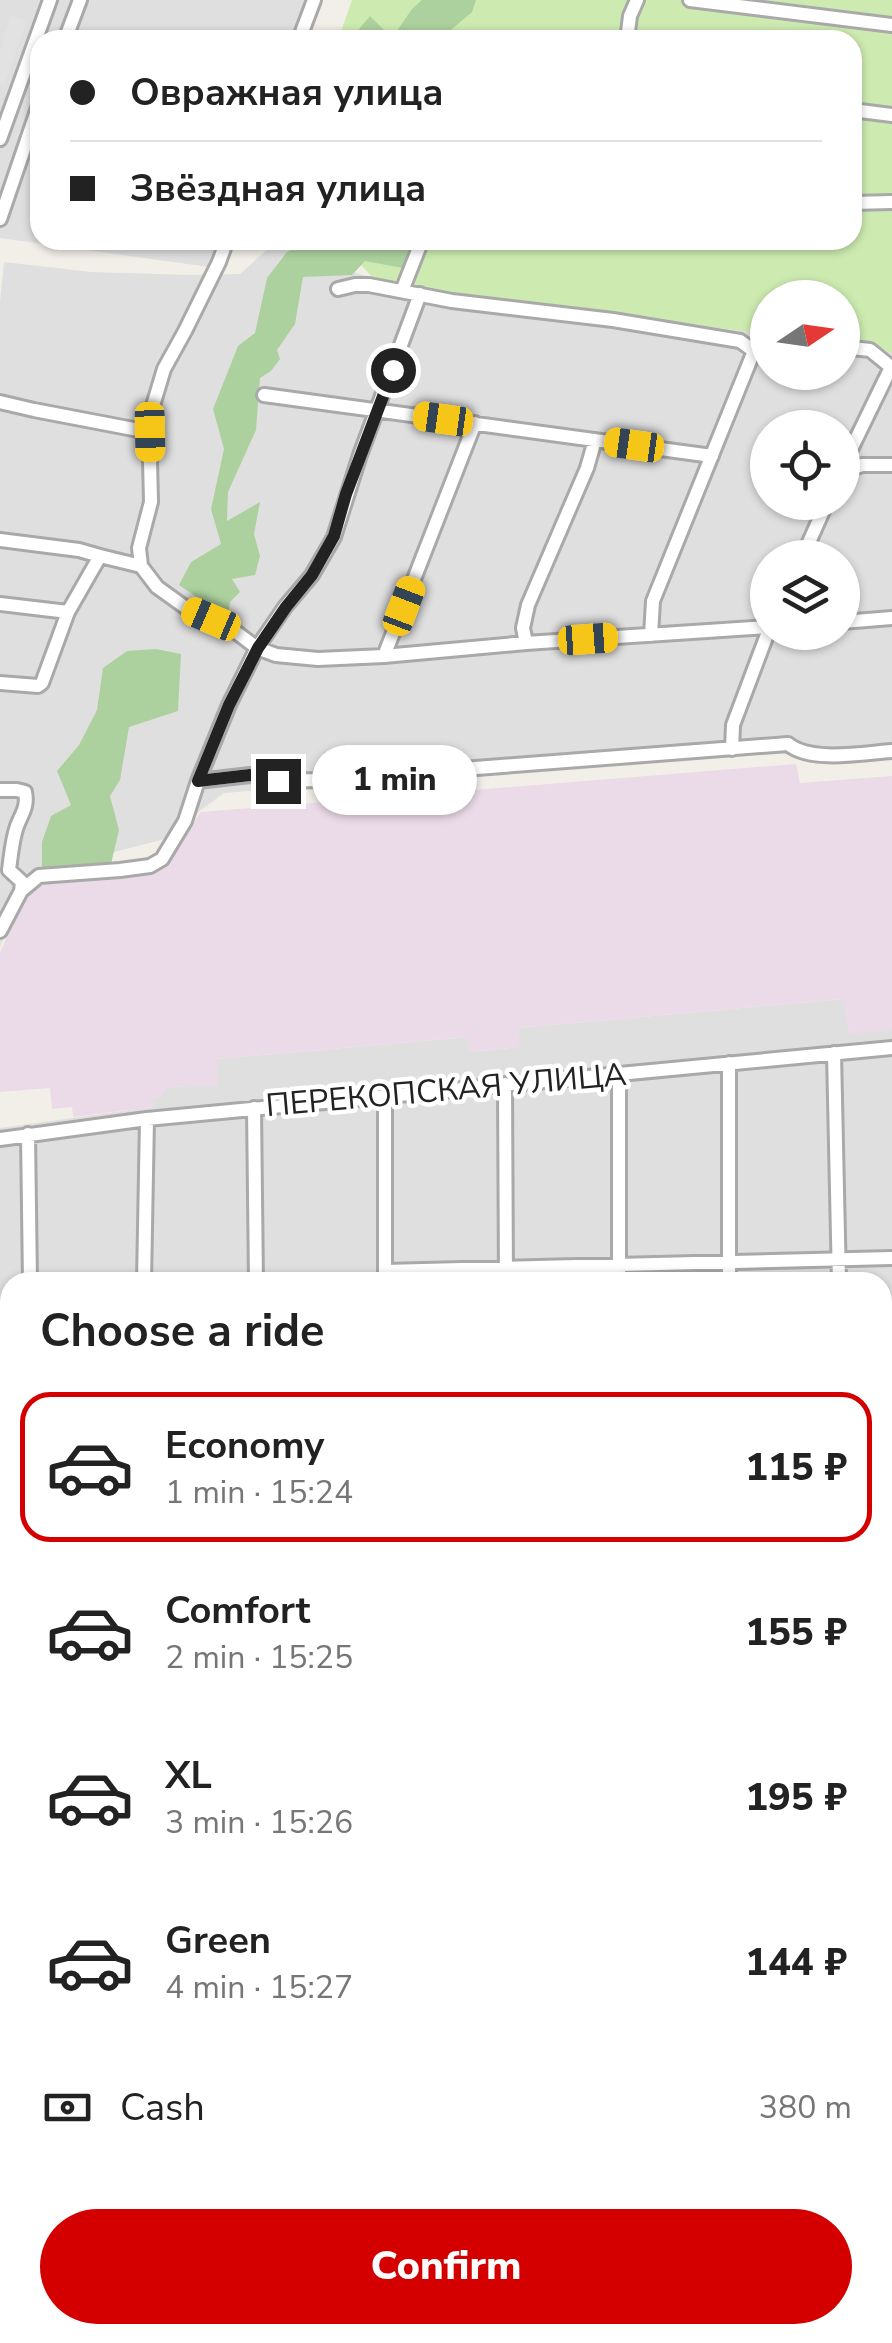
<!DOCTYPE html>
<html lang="en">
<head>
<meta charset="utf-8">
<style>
  body { margin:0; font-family:"Nunito Sans",sans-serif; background:#f6f6f6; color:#222; height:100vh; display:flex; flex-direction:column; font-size:38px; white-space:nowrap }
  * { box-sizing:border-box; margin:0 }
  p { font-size:32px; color:#767676 }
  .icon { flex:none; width:55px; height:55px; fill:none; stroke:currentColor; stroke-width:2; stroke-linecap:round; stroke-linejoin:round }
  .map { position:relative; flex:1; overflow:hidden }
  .side { position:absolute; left:0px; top:1272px; width:892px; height:1072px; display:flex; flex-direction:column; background:#fff; border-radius:30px 30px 0 0; box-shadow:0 2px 8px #0004 }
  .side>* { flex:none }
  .top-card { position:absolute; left:30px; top:30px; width:832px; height:220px; border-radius:30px; box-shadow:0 2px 8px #0004; display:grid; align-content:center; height:220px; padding:0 40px; background:#fff }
  .needle { width:65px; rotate:77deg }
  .buttons { position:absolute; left:750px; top:280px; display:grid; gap:20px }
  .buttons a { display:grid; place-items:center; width:110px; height:110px; border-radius:50%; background:#fff; box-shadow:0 2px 8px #0004; font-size:50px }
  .end { position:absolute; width:45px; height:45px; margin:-22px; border:12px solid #222; background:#fff; box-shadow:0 0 0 5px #fff }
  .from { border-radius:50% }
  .bubble { position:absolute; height:70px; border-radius:35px; background:#fff; box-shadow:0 2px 8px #0004; font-size:32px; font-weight:800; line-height:70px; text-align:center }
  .car { position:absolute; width:30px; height:60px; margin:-30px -15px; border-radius:12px; box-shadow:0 0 8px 2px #0007; background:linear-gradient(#f5c518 24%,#345 0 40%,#f5c518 0 76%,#345 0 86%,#f5c518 0) }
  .top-card b { display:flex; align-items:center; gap:35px; height:95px; font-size:38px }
  .top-card b+b { border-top:2px solid #e0e0e0 }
  .top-card i { width:25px; height:25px; background:#222 }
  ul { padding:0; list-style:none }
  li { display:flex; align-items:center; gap:30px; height:150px; margin:0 20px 15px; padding:0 20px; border:5px solid transparent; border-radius:30px }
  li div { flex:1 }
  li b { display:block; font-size:38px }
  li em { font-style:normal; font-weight:800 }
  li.current { border-color:#d40000 }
  li>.icon { width:90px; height:90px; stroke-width:1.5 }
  h2 { padding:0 40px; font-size:45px; line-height:120px }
  .pay { display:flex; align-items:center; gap:25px; height:110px; padding:0 40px; font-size:38px }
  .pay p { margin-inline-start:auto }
  .primary-button { display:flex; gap:20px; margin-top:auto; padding:20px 40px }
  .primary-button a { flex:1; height:115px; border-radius:60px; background:#d40000; color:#fff; font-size:40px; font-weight:800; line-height:115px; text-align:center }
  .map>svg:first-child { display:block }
</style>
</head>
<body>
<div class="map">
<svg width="892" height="2343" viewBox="0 0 892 2343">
  <rect width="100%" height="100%" fill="#f2efe9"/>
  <path fill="#e0dfdf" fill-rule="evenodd" d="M0,0h320l-15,40h-265v200h194l-11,29 -223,-31z
    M273,244l101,35 126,22 267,33 1,38h74l1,-29 32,4 17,6v402l-130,-3 -538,41 -63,47 -135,35 -26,72v-646l4,-39 87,10 100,3 49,-1zM768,428h74v74h-74zM768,558h74v74h-74z
    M844,999l5,34 43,-3v1019h-10v-767h-872v784h-10v-938l152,-21v-9l15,-11 50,-2v-26l252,-22 1,15 49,-5 -1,-19z
    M0,2145h10v190h872l1,-103 9,-1v112h-892z"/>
  <path fill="#ebdbe8" d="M796,764l4,19 92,-7v254l-43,4 -6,-35 -325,29 2,19 -50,5 -2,-15 -251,22 1,27 -51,1 -7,10 -8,2 1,8 -80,10 -1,-10 -20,2 -2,-21 -50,4v-139l27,-64 20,-10 89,-5 18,-5 14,-10 33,-47z"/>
  <path fill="#c7c7b4" d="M883,2156h9v82l-9,-2z"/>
  <path fill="#cdebb0" d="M352,0h540v353l-17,-6 -32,-4 -1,-45h-74l-1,36 -267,-33 -126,-22 -36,-39h514v-200h-514z"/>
  <path fill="#add19e" d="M422,0h54l-4,12 -33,28h-79l-5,-6 15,-18 22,22 20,-29z
    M314,240h82l14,10 -7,18 -38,-7 -13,14 -49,2 -8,47 -18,26 3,9 -9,12 -11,7 -4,52 -28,62 -1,29 33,-19 -6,32 6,22 -5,19 -23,4 8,13 -10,10 -2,17 -49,-34 12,-23 30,-18 -10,-35 13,-60 -11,-40 25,-63 17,-13 12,-55 20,-26z
    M156,649l25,5 -3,57 -49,16 -9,53 -10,16 9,34 -8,34 -69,4v-26l9,-26 20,-11 -14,-34 22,-26 18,-35 6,-42 24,-17z"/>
  <path fill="#88e0be" d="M340,2335l-11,8h-83l-5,-7z"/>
  <path fill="#e2e2e2" d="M11,16l16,5 -23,64 -4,-2v-34z"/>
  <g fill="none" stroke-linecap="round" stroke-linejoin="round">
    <defs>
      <path id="minor" d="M690,0l202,25
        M65,40l15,-40
        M299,40l15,-40
        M627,40l3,-24 7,-16
        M852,110l40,5
        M0,139l50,-139
        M852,203l40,-1
        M0,219l40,-117
        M338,289l17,-4h14l83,16 161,19 127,21 14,10 14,-6
        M402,291l20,-51
        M420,294l-60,161 -26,82 -22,38 -27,32 -28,41 19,7 42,4 66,-3 142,-13 242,-16
        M842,347l28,3 21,17
        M264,395l448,61
        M0,402l34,8 115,22
        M842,468l49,-101
        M842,472l20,-7h30
        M0,540l79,10 21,6
        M802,558l25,-56
        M0,604l68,8
        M842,622l50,-4
        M651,635l2,-34 101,-250
        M526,643l-3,-15 5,-23 59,-137 8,-28
        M384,656l91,-233
        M0,683l38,3 4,-3 26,-71 32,-56 41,10
        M732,749l1,-24 35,-93
        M198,781l52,-6 28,6 42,-1 468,-36c23,19 75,9 104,7
        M0,790h17l8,2c3,15 -3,21 -8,34 -5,14 -6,29 -8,44l13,12 -1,9 -21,40
        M21,891l18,-15 81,-6 30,-4 12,-7 23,-38 13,-40 31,-76 28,-57 -25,-19 -43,-19 -32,-23 -16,-21 -2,-18 12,-46 -2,-83 15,-50 21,-38 34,-69 8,-22
        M834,1053l5,229
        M729,1063v219
        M505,1084l1,198
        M385,1096v186
        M254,1108l2,174
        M28,1134l2,148
        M0,1139l147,-20 745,-71
        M385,1271l507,-13
        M144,1282l3,-163
        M619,1282v-208
        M882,1441h10
        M0,1473l10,1
        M0,1777l10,1
        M882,1784h10
        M0,1886l10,2
        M882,2037h10
        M882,2243l10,3
        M135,2335l5,8
        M532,2335l5,8
        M804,2335l6,8
        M654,2343l10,-8"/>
      <path id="highway" d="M0,2099h10
        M882,2105h10
        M0,2122h10
        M882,2122h10"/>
    </defs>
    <use href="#minor" stroke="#a9a9a9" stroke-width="18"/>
    <use href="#highway" stroke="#dc2a67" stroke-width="25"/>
    <use href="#minor" stroke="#fff" stroke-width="12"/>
    <use href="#highway" stroke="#e892a2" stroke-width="20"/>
  </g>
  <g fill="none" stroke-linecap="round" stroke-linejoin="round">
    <path stroke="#222" stroke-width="12" d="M278,781l-28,-6 -52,6 31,-76 29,-57 28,-41 26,-32 22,-39 12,-42 47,-124"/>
  </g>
  <g text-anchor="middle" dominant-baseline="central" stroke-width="9" stroke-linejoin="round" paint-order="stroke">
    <g font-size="32" fill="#222" stroke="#fff">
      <text transform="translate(446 1090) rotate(-5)">ПЕРЕКОПСКАЯ УЛИЦА</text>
    </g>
  </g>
</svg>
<div class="buttons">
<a><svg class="needle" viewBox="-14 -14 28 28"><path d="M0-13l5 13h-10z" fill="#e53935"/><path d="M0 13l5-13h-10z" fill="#767676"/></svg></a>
<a><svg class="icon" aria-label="locate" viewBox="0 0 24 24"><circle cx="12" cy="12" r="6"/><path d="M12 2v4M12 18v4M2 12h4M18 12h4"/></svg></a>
<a><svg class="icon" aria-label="layers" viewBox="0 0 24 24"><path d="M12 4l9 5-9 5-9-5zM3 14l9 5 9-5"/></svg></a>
</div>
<i class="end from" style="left:393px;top:370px"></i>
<i class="end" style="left:278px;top:781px"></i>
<div class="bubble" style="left:312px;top:745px;width:165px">1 min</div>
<i class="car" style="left:443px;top:419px;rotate:278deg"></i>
<i class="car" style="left:150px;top:432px;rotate:179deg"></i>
<i class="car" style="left:634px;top:445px;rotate:278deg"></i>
<i class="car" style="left:404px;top:606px;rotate:21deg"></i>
<i class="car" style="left:211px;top:619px;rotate:293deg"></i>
<i class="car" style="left:588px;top:639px;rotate:86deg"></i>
<div class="top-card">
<b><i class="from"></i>Овражная улица</b>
<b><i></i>Звёздная улица</b>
</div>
<section class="side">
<h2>Choose a ride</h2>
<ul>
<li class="current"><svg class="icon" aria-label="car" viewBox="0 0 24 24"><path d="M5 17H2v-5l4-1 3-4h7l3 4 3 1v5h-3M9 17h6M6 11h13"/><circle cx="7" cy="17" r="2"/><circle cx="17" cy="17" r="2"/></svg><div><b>Economy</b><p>1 min · 15:24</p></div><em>115 ₽</em></li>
<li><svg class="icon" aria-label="car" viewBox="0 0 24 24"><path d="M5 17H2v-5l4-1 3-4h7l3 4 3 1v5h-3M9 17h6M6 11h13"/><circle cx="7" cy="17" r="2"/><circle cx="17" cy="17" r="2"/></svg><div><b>Comfort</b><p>2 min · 15:25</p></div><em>155 ₽</em></li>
<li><svg class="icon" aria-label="car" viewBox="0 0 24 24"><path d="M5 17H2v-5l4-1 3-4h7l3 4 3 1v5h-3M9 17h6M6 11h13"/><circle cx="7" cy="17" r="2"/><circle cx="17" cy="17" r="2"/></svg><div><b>XL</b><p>3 min · 15:26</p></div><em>195 ₽</em></li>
<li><svg class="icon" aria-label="car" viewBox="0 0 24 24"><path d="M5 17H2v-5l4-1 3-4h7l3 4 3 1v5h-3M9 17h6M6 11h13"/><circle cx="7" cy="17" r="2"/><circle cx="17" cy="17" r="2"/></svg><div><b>Green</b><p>4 min · 15:27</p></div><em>144 ₽</em></li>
</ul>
<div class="pay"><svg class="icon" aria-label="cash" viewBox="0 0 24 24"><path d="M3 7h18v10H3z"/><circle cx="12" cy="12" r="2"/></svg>Cash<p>380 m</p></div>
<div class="primary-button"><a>Confirm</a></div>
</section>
</div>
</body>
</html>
